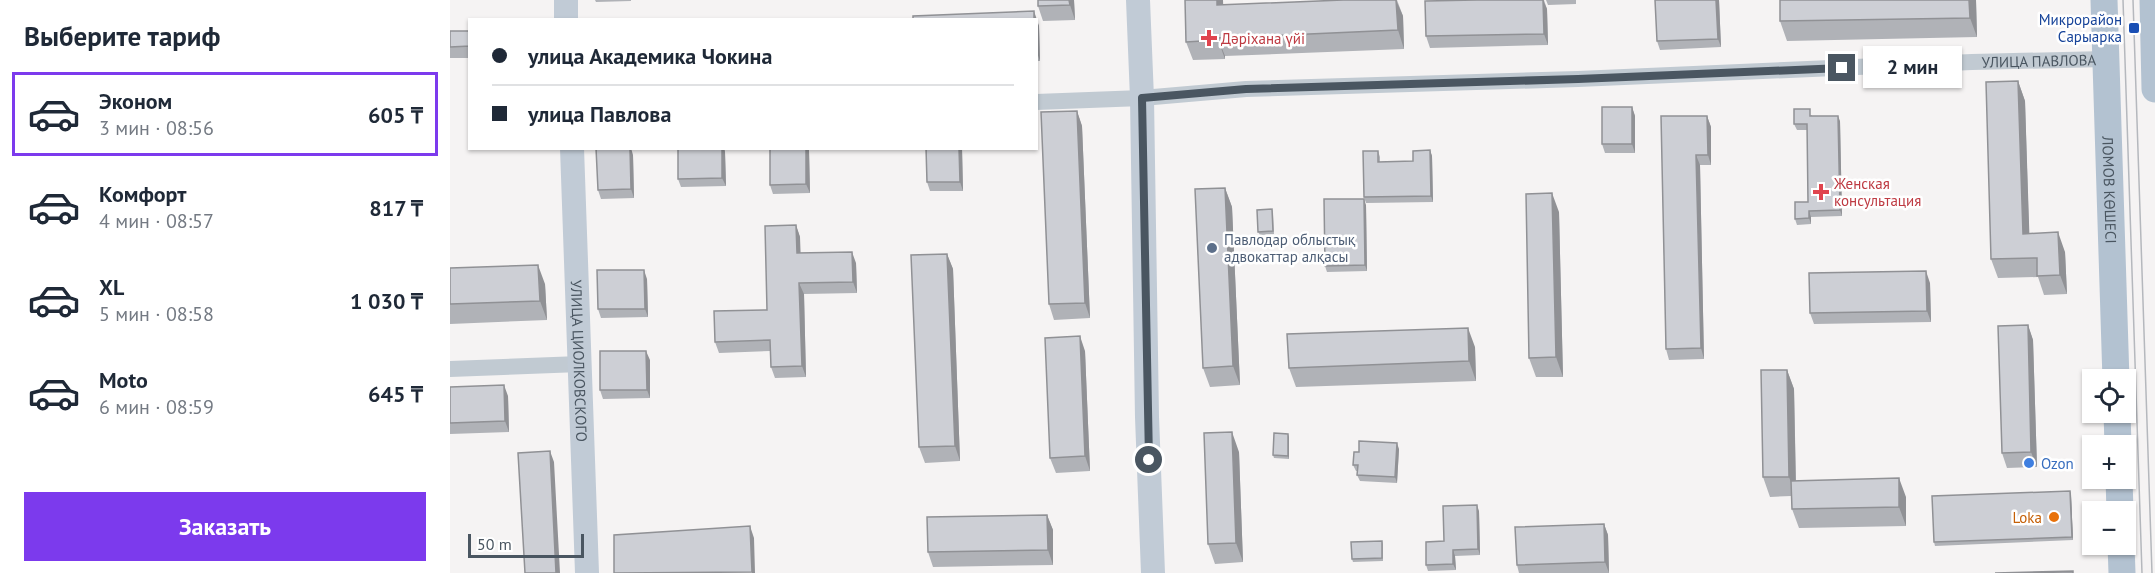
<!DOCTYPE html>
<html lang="ru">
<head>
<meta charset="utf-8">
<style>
  body { margin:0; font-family:"PT Sans",sans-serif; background:#f2f2f3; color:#1f2937; height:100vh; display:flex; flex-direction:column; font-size:22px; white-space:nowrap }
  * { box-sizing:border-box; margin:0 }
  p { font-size:20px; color:#747a83 }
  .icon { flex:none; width:33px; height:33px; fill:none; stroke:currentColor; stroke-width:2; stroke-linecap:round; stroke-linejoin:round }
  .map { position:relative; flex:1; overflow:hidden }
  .panel { display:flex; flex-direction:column; background:#fff; width:450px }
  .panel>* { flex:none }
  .banner { position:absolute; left:18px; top:18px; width:570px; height:132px; border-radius:0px; box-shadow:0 2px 4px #0004; display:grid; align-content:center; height:132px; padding:0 24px; background:#fff }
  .controls { position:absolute; left:1632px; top:369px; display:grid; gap:12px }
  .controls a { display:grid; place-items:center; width:54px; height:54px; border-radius:0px; background:#fff; box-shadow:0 2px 4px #0004; font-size:30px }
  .scale { position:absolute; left:18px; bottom:15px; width:116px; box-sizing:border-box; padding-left:6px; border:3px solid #4a5661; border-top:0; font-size:16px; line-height:21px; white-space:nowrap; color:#4a5661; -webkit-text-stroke:4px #fff; paint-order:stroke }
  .end { position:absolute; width:27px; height:27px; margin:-14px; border:8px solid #4a5661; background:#fff; box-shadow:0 0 0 3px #fff }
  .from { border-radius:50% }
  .bubble { position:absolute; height:42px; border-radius:0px; background:#fff; box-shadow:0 2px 4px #0004; font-size:20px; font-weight:700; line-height:42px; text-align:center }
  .banner b { display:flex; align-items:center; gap:21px; height:57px; font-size:22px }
  .banner b+b { border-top:2px solid #e0e1e3 }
  .banner i { width:15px; height:15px; background:#1f2937 }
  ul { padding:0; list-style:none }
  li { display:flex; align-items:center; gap:18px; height:84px; margin:0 12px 9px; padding:0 12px; border:3px solid transparent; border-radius:0px }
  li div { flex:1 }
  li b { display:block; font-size:22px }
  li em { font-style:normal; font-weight:700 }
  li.selected { border-color:#7c3aed }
  li>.icon { width:54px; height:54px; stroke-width:1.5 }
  h2 { padding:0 24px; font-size:27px; line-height:72px }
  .action { display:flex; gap:12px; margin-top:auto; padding:12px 24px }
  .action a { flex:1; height:69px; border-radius:0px; background:#7c3aed; color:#fff; font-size:24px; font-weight:700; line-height:69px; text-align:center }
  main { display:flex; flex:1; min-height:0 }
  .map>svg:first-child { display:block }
</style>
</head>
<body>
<main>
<section class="panel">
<h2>Выберите тариф</h2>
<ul>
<li class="selected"><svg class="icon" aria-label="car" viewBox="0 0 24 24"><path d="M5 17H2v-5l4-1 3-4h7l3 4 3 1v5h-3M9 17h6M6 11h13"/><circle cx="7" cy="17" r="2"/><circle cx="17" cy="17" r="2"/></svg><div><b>Эконом</b><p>3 мин · 08:56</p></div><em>605 ₸</em></li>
<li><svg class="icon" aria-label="car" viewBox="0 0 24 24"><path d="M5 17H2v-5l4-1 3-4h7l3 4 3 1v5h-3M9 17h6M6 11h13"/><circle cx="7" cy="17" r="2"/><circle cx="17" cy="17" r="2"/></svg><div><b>Комфорт</b><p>4 мин · 08:57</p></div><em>817 ₸</em></li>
<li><svg class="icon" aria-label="car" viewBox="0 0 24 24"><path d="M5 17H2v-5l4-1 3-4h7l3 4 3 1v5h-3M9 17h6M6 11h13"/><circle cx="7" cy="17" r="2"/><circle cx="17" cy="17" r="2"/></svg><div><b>XL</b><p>5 мин · 08:58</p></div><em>1 030 ₸</em></li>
<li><svg class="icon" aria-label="car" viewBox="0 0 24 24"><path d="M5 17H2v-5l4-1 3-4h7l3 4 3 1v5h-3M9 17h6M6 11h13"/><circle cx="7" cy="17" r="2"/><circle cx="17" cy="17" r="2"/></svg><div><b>Moto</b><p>6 мин · 08:59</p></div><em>645 ₸</em></li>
</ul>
<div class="action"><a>Заказать</a></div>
</section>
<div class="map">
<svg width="1705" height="573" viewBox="0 0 1705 573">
  <rect width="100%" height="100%" fill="#f5f3f3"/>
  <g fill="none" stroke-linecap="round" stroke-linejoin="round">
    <g stroke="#c1cad2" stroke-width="16">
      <path id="s1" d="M586,102l106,-4 104,-9 332,-10 394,-17 134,-3"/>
      <path d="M0,369l130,-5"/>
    </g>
    <g stroke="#c1cbd6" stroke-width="24">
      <path d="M116,0v20"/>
      <path d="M688,0l4,98 5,319 6,156"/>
      <path id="s2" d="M122,148l15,425"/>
    </g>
    <g stroke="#b3c2d1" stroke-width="27">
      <path id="s3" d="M1654,0l12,380"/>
      <path d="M1703,0l2,89"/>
      <path d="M1667,412l1,34"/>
      <path d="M1669,478l1,34"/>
      <path d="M1671,544l1,29"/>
    </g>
    <path stroke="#b5b8bd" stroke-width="1.5" d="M1673,0l19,573
      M1683,0l19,573"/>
  </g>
  <path fill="#b0b2b7" d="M145,0h36v1l-35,1z
    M588,0h36l1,20 -32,1 -5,-15z
    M735,0h38v5l120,-5h54l6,16 1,33 -179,7v3l-32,1 -7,-18z
    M1027,0h67l3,9 1,36 -118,3 -4,-12z
    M1096,0h30v4l-28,1z
    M1205,0h64l2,47 -61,3 -3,-9z
    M1526,0l1,37 -190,4 -7,-20z
    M586,20l3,6 1,35h-4z
    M0,31h20v27h-20z
    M1568,81l7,20 4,132 36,19 2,42 -23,1 -6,-18 -40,1 -7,-19z
    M1182,107l3,9v37h-30l-3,-9z
    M627,111l5,15 8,192 -36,2 -5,-16z
    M1362,115v1l28,5 2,95 -31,1v7l-14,1 -2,-6 13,-17 -1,-72h-10l-3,-6z
    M1211,116h46l4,11v38h-11l4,194 -35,1 -3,-11z
    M228,148h46l1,4 1,34 -45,1 -3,-8z
    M476,148h36l1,43h-33l-3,-9z
    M359,150l1,43 -37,1 -3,-9z
    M980,150l2,6 1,46 -67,1 -2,-6 14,-46 2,6v5l33,-1z
    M183,155l1,43 -33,1 -3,-9z
    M775,188l7,19 8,178 -30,2 -7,-19z
    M916,205l1,66 -40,1 -2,-6z
    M822,209l1,3 1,22 -14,1 -2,-3z
    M1109,212l4,165h-27l-7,-19z
    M346,225l4,12v16l56,10 1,30 -53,1 2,83 -31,1 -4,-11 -1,-16 -51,2 -4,-11 52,-32z
    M497,254l6,15 7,192 -35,2 -6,-16z
    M0,268l95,16 2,36 -97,4z
    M197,279l1,38 -47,1 -3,-9z
    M1480,283l1,39 -117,2 -4,-11z
    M1578,325l5,15 4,127 -30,1 -5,-15z
    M1025,347l1,34 -180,6 -7,-19z
    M635,351l5,120 -34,2 -6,-15z
    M200,360v38l-47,1 -3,-9z
    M1337,370l7,19 2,92 110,16v29l-107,2 -7,-19 -1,-13 -21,1 -7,-20z
    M0,387l58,9 1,36 -59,2z
    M839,437v22l-15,-1 -1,-3z
    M949,449l-2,34 -37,-2 -3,-6 1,-4h-2l-3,-6 6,-13z
    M789,452l4,110 -28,2 -7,-20z
    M1620,491l1,3 2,46 -138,6 -1,-4z
    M1029,511l1,44 -25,1 1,14 -28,1 -2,-6 18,-24z
    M597,515l6,15v35l-120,2 -5,-15z
    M1154,524l4,11 1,38h-90l-2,-8z
    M932,541l1,3v17l-30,1 -1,-3z"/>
  <path fill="#909195" d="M619,0h5l1,20 -5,-15z
    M767,0h6l1,24 -7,-19z
    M946,0l7,16 1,33 -6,-19z
    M1093,0l4,9 1,36 -4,-11z
    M1266,0h3l2,47 -3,-8z
    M1519,0h7l1,37 -7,-19z
    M584,11l5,15 1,35 -4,-11v-30h-2z
    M768,38l7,18v3l-7,-19z
    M1568,81l7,20 5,152 -7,-19z
    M1182,107l3,9v37l-3,-9z
    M627,111l5,15 8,192 -5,-15z
    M1257,116l4,11v38l-3,-10z
    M1388,116l2,5 2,95 -2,-6z
    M180,148h1l2,7 1,43 -3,-9z
    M272,148h2l1,4 1,34 -4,-8z
    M356,148h3v2l1,43 -4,-9z
    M509,148h3l1,43 -3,-9z
    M980,150l2,6 1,46 -2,-6z
    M1246,155l4,10 4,194 -3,-11z
    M775,188l7,19 8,178 -7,-19z
    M1102,193l7,19 4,165 -7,-20z
    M914,199l2,6 1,66 -2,-6z
    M1359,211l2,6v7l-2,-6z
    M346,225l4,12 1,27 -4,-11z
    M1608,232l7,20 2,42 -7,-19z
    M402,252l4,11 1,30 -4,-11z
    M497,254l6,15 7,192 -5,-15z
    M88,265l7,19 2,36 -7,-19z
    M194,270l3,9 1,38 -3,-8z
    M1476,271l4,12 1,39 -4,-11z
    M349,283l5,11 2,83 -4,-11z
    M1578,325l5,15 4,127 -6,-15z
    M1018,328l7,19 1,34 -7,-20z
    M630,336l5,15 5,120 -5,-15z
    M196,351l4,9v38l-3,-8z
    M1337,370l7,19 2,107 -7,-19z
    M54,385l4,11 1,36 -4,-11z
    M782,432l7,20 4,110 -7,-19z
    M838,434l1,3v22l-1,-3z
    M947,443l2,6 -2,34 -2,-6z
    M100,451l4,11 6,111h-4z
    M1449,478l7,19v29l-7,-19z
    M1620,491l1,3 2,46 -1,-3z
    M1027,505l2,6 1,44 -2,-6z
    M597,515l6,15v35l-5,-15z
    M1154,524l4,11 1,38 -4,-11z
    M300,526l4,12 1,35h-3z
    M1003,550l2,6 1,14 -3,-6z"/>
  <path fill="#cdcfd5" stroke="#909195" stroke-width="1.5" d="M588,0h31l1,5 -32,1z
    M735,0h32v5l126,-5h53l2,30 -180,8v2l-32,2z
    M1027,0h66l1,34 -118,2 -1,-35z
    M1205,0h61l2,39 -61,2z
    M1330,0h189l1,18 -190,3z
    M584,11v9h-121v-4z
    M0,31h20v15l-20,1z
    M1568,81l5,153 35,-2 2,43 -23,1v-18l-46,1 -5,-177z
    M1152,107h30v37h-30z
    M1344,109h16v7h28l2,94 -31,1v7l-14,1v-17h13l-1,-78h-13z
    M627,111l8,192 -36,1 -8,-192z
    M1211,116h46l1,39h-12l5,193 -35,1z
    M146,148h34l1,41 -33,1z
    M228,148h44v30l-44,1z
    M320,148h36v36l-36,1z
    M476,148h33l1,34h-33z
    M980,150l1,46 -67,1 -1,-46h15v11l35,-1v-10z
    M775,188l8,178 -30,2 -8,-179z
    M1102,193l4,164 -27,1 -3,-164z
    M874,199h40l1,66 -40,1z
    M822,209l1,22 -15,1 -1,-22z
    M346,225l1,28 55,-1 1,30 -54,1 3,83 -31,1 -1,-27 -55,2 -1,-31 53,-1 -2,-84z
    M497,254l8,192 -36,1 -8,-192z
    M88,265l2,36 -90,3v-36z
    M147,270h47l1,39h-47z
    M1476,271l1,40 -117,2 -1,-40z
    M1578,325l3,127 -29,1 -4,-127z
    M1018,328l1,33 -180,7 -2,-34z
    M630,336l5,120 -35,2 -5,-120z
    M150,351h46l1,39h-47z
    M1311,370h26l2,107h-26z
    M54,385l1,36 -55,2v-36z
    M782,432l4,111 -28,1 -4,-111z
    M824,433l14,1v22l-15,-1z
    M909,441l38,2 -2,34 -38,-2 1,-10h-5l1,-13h5z
    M100,451l6,122h-31l-7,-120z
    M1449,478v29l-107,2 -1,-28z
    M1620,491l2,46 -138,5 -2,-46z
    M1027,505l1,44 -25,1v14l-27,1v-23l18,-1 -1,-35z
    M597,515l1,35 -120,2 -1,-35z
    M1154,524l1,38 -88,3 -2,-38z
    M300,526l2,46 -138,1v-38z
    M932,541v17l-30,1 -1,-17z
    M1623,571v2h-78z"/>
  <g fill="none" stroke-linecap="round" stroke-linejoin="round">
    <path stroke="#4a5661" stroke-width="8" d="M699,460l-7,-362 104,-9 332,-10 264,-11"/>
  </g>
  <rect fill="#1a4fb4" stroke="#fff" stroke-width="2" x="1678" y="22" width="12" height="12" rx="3"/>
  <g fill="#e0444e" stroke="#fff" stroke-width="2">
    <path d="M756 29h6v6h6v6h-6v6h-6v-6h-6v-6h6z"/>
    <path d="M1368 183h6v6h6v6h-6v6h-6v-6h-6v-6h6z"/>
  </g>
  <circle fill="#5c6f8a" stroke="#fff" stroke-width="2" cx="762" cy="248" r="6"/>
  <circle fill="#3f7fe0" stroke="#fff" stroke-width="2" cx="1579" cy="463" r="6"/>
  <circle fill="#e8710a" stroke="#fff" stroke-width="2" cx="1604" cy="517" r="6"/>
  <g text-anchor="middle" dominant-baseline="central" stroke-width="5" stroke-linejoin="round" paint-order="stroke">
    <g font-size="15" fill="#164399" stroke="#fff" text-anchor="end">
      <text x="1672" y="19">Микрорайон<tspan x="1672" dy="17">Сарыарка</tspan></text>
    </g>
    <g font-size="15" fill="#be3a42" stroke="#fff" text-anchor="start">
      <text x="771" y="38">Дәріхана үйі</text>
      <text x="1384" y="183">Женская<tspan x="1384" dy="17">консультация</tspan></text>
    </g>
    <g font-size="15" fill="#4a5661" stroke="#fff">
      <text stroke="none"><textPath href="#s1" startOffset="1004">УЛИЦА ПАВЛОВА</textPath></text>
      <text stroke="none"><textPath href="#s3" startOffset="190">ЛОМОВ КӨШЕСІ</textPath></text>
      <text stroke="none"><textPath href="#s2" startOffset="213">УЛИЦА ЦИОЛКОВСКОГО</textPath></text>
    </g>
    <g font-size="15" fill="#4e5e75" stroke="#fff" text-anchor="start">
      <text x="774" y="239">Павлодар облыстық<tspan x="774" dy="17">адвокаттар алқасы</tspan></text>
    </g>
    <g font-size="15" fill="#366cbe" stroke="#fff" text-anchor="start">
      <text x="1591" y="463">Ozon</text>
    </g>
    <g font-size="15" fill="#c56008" stroke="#fff" text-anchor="end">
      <text x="1592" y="517">Loka</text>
    </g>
  </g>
</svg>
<div class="controls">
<a><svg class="icon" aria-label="locate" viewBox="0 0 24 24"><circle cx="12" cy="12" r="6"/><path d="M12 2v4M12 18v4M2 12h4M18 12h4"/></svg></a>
<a>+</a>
<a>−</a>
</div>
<div class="scale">50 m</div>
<i class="end from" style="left:699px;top:460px"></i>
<i class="end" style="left:1392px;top:68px"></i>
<div class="bubble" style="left:1413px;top:46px;width:99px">2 мин</div>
<div class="banner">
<b><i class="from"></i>улица Академика Чокина</b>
<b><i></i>улица Павлова</b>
</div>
</div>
</main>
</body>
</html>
